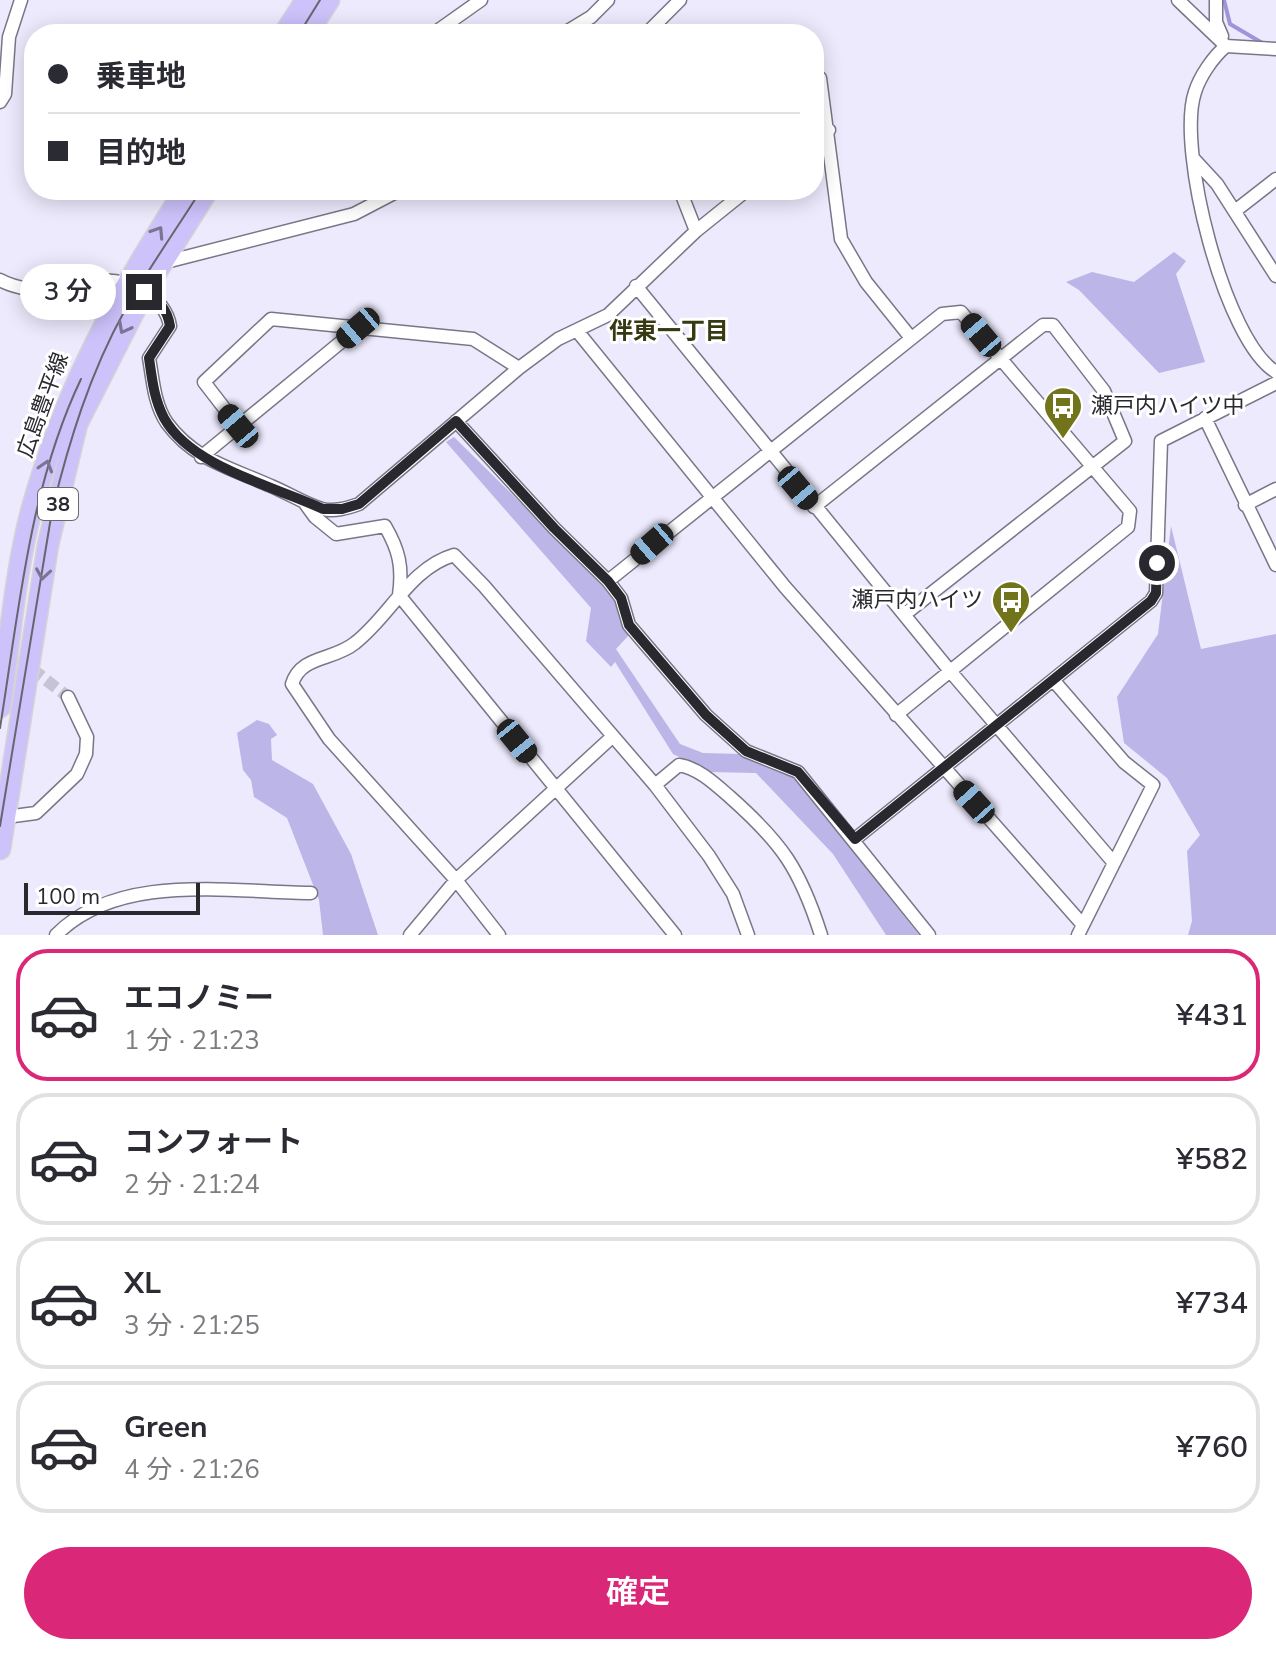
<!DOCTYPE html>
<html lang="ja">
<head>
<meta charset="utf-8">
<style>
  body { margin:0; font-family:"Nunito Sans","Noto Sans JP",sans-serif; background:#f2f2f3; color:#2b2b33; height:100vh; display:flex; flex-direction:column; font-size:30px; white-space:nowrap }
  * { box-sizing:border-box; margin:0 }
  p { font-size:26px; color:#7c7c81 }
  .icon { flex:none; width:44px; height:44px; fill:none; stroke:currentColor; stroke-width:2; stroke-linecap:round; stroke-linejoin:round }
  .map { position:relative; height:935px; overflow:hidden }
  .drawer { display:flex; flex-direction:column; background:#fff; flex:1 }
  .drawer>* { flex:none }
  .banner { position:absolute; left:24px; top:24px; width:800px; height:176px; border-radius:32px; box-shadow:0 4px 20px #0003; display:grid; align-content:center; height:176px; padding:0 24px; background:#fff }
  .scale { position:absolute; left:24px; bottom:20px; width:176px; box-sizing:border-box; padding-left:8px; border:4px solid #29282f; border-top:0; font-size:22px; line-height:28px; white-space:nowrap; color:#29282f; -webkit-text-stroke:6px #fff; paint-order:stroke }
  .end { position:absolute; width:36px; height:36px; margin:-18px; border:10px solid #29282f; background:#fff; box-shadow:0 0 0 4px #fff }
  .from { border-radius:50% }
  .bubble { position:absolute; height:56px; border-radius:28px; background:#fff; box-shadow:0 4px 20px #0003; font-size:26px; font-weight:600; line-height:56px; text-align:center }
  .car { position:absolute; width:24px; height:48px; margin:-24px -12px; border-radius:10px; box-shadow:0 0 6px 2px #0007; background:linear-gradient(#222 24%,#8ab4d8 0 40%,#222 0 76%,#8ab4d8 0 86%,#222 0) }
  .banner b { display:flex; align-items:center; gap:28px; height:76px; font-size:30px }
  .banner b+b { border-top:2px solid #e1e1e2 }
  .banner i { width:20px; height:20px; background:#2b2b33 }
  ul { padding:14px 0 0; list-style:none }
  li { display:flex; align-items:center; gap:24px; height:132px; margin:0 16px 12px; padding:0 8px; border:4px solid #e1e1e2; border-radius:32px }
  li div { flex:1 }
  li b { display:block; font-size:30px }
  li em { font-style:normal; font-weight:600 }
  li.on { border-color:#db2777 }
  li>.icon { width:72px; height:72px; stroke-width:1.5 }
  .button { display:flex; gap:16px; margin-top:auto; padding:16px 24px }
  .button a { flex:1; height:92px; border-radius:48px; background:#db2777; color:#fff; font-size:32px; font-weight:600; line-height:92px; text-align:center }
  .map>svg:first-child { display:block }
</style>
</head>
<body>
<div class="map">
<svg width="1276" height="935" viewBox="0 0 1276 935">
  <rect width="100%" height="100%" fill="#edeafd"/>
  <path fill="#bcb5e7" d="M1174,252l12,9 -10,13 29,88 -46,11 -80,-83 -13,-8 26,-10 42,10z
    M454,437l160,158 15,40 -13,14 64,95 23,9 37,1 55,24 124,157h-33l-53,-81 -77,-81 -46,-1 -37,-18 -58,-92 -4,5 -25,-26 5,-33 -145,-166z
    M1171,526l30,123 75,-15v301h-88l4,-14 -5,-70 13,-16 -33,-57 -43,-35 -7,-46 41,-63z
    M257,720l12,4 8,11 -6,4 1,21 41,24 38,70 27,81h-55l-4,-35 -32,-82 -33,-21 -3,-17 -8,-10 -6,-37z"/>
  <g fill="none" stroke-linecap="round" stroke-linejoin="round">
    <path stroke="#a194db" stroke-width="4" d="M1224,0l6,24 34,20"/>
    <path stroke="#c6c3d4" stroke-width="12" stroke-dasharray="12 6" stroke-linecap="butt" d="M4,647l64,50"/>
    <defs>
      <path id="street" d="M1178,0l48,46 50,3
        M1216,0v22l6,14
        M433,34l48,-34
        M563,34l28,-17 17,-17
        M646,34l34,-34
        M1226,46c-13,11 -26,30 -31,46 -19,56 30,250 81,280
        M814,74l6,4 21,161 25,43 45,56
        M0,102l5,-8 4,-57 12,-37
        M814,140l15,-10
        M1193,158l24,26 59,92
        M680,190l16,41
        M1235,211l41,-32
        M162,263l192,-49 46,-24
        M0,280c14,8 44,13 61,12 12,-2 24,-10 36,-11 30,-4 68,15 73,45l-21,32c4,22 5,46 18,65 27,37 64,45 104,63 17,7 34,18 51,23 13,3 25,-1 37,-5l160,-136 39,-29 50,-24 88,-84 51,-41
        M636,286l314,385 164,192
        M578,332l207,255 298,338
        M1205,418l71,147
        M456,421l98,107 54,53 13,17 8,27 77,90 40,36 52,21 131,163
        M238,426l-34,-44 67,-63 202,20 46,29
        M201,457l157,-129
        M304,502l11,15 21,17 49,-8c14,24 18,41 14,69l276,340
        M1245,505l31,-16
        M814,507l229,-182h10l51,66 21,50 -220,173
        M608,581l334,-267 19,-2 169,199 -2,16 -232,188
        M1054,681l70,81 29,23 -75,150
        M655,785l24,-20c19,3 35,18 51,32 52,46 70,72 91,138
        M6,817l30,-4 41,-39 9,-20 1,-17 -19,-40
        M855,839l296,-238 5,-8 5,-152 115,-58
        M56,935c62,-63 173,-43 255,-42
        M410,935l46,-55 156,-143
        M499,935l-43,-55 -127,-141 -37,-55c9,-29 41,-23 63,-41 35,-27 55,-75 99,-88l30,31 171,199 54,71 24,38 15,41"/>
      <path id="primary" d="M284,34l22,-34
        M307,34l22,-34
        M0,707c10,-65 15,-136 32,-199 35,-124 84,-211 153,-318
        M0,849l48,-304 29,-121 67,-132 64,-102"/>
    </defs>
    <use href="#street" stroke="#797687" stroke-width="15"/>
    <use href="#primary" stroke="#d4d4d5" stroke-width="23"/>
    <use href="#street" stroke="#fff" stroke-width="12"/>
    <use href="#primary" stroke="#cdc2fa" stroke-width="20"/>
    <path stroke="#676570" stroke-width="2" d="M299,34l21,-34
      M0,728c19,-117 29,-240 81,-349
      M0,826l52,-315c17,-70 38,-138 73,-201 23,-41 51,-80 76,-120"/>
  </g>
  <defs><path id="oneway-chevron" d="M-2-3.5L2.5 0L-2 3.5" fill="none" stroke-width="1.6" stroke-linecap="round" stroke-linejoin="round" transform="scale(2)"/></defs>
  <g stroke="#7b7594">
    <use href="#oneway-chevron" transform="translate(158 232) rotate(-57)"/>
    <use href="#oneway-chevron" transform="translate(124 328) rotate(118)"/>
    <use href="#oneway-chevron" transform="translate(46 466) rotate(-73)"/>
    <use href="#oneway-chevron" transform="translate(43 574) rotate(99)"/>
  </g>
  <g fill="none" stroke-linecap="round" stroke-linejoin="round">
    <path stroke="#29282f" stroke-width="10" d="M144,292c15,9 23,16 26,34l-21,32c3,21 5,41 15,60 27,49 110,68 159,91h19l17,-5 97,-83 98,107 54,53 13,17 8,27 77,90 40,36 52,21 57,67 296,-238 5,-8 1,-30"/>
  </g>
  <defs>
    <symbol id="bus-pin" viewBox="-11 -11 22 30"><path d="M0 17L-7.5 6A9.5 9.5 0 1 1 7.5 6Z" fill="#71741b" stroke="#fff"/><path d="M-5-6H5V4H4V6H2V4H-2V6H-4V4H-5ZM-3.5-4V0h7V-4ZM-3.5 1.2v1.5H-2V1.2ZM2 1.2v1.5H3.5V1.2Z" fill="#fff"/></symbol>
  </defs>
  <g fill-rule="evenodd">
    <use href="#bus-pin" x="1041" y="384" width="44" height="60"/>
    <use href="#bus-pin" x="989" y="578" width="44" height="60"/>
  </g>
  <g text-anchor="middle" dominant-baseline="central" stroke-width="6" stroke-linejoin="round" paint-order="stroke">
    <rect fill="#fff" stroke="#69686d" stroke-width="2" x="38" y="488" width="40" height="32" rx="6"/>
    <g font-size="20" font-weight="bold" fill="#29282f">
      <text x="58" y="504">38</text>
    </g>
    <g font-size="22" fill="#29282f" stroke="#fff">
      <text transform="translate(43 405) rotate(-70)">広島豊平線</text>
    </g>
    <g font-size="22" fill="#29282f" stroke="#fff" text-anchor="start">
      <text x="1091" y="406">瀬戸内ハイツ中</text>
      <text x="983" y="600" text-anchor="end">瀬戸内ハイツ</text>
    </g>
    <g font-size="24" font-weight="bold" fill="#373910" stroke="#fff">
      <text x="669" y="331">伴東一丁目</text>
    </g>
  </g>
</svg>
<div class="scale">100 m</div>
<i class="end from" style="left:1157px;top:563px"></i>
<i class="end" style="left:144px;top:292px"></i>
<div class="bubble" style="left:20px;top:264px;width:96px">3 分</div>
<i class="car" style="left:358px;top:328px;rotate:230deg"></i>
<i class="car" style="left:981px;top:335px;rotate:320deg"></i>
<i class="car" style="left:238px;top:426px;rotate:320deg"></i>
<i class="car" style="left:798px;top:488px;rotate:140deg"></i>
<i class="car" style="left:652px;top:544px;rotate:229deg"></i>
<i class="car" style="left:517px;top:741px;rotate:141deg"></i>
<i class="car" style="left:974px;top:802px;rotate:318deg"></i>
<div class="banner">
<b><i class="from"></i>乗車地</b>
<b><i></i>目的地</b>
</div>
</div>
<section class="drawer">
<ul>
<li class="on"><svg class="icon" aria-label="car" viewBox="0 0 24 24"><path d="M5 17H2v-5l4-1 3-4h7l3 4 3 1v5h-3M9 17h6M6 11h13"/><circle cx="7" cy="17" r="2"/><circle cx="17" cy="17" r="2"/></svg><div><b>エコノミー</b><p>1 分 · 21:23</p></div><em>¥431</em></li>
<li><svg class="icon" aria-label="car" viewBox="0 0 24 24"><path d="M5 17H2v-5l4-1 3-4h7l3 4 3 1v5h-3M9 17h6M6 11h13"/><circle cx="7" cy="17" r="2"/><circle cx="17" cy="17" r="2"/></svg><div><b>コンフォート</b><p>2 分 · 21:24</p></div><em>¥582</em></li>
<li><svg class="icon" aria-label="car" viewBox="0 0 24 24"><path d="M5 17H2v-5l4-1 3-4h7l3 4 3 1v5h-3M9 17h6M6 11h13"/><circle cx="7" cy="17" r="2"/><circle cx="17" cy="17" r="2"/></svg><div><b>XL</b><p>3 分 · 21:25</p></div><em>¥734</em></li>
<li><svg class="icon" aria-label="car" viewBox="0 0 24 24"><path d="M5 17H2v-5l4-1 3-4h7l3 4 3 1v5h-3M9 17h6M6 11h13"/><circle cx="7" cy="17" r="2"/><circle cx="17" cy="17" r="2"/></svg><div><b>Green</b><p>4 分 · 21:26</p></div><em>¥760</em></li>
</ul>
<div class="button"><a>確定</a></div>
</section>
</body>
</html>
